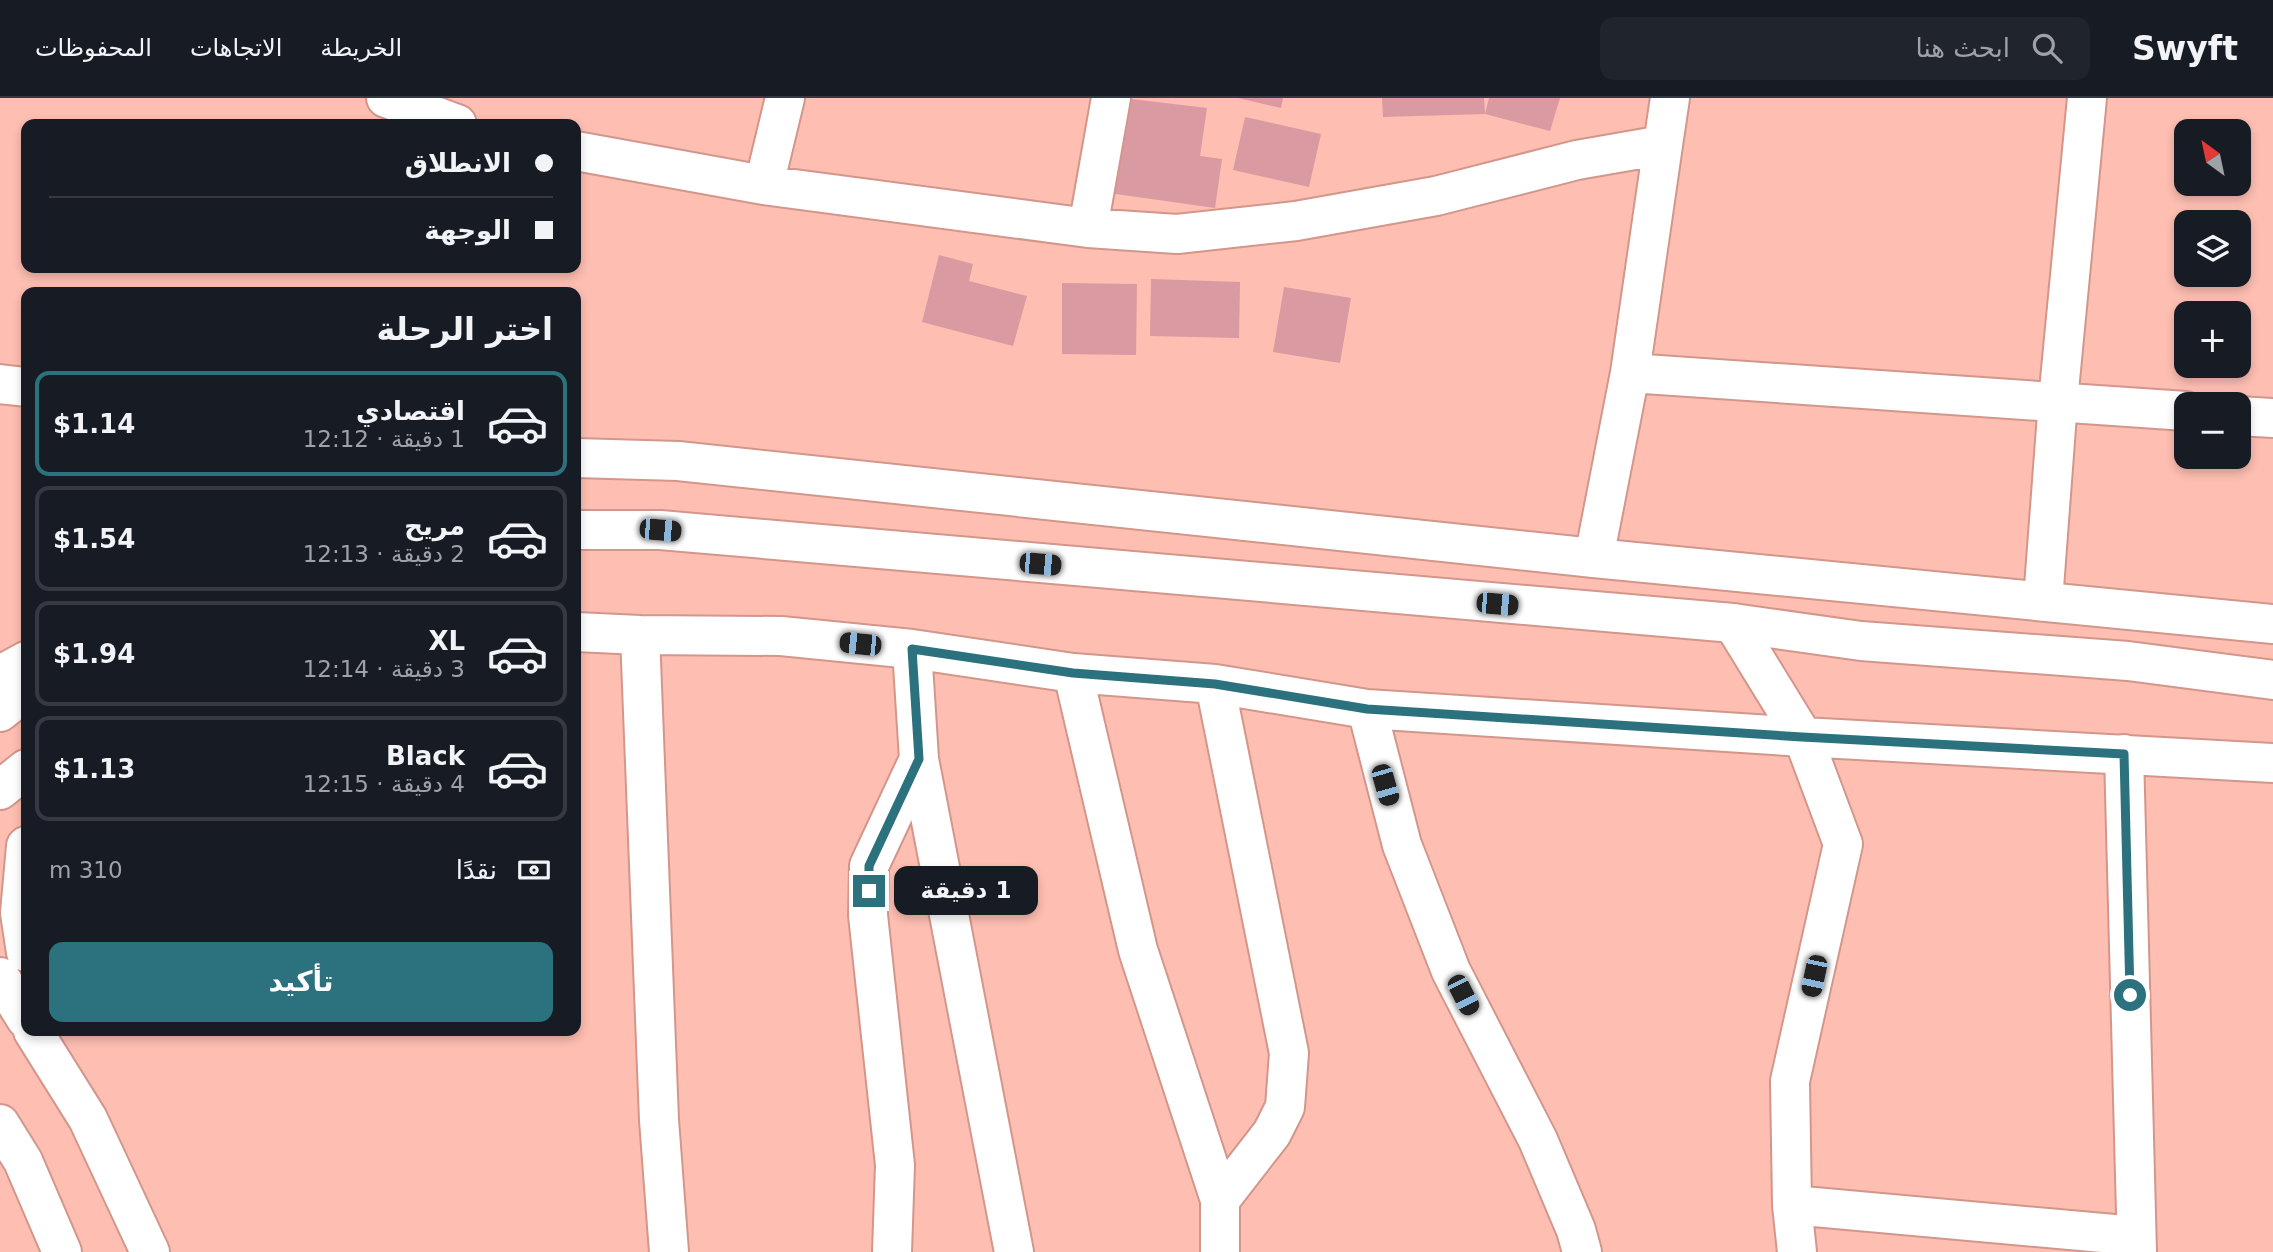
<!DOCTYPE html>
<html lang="ar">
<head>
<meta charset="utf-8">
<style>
  body { margin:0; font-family:"DejaVu Sans",Cairo,sans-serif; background:#20242c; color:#f1f3f6; direction:rtl; height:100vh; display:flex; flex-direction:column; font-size:26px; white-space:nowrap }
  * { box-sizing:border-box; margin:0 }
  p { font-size:23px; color:#9ea1a6 }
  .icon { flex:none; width:38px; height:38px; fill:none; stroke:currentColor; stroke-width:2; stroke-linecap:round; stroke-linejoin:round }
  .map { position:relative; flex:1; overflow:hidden; direction:ltr }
  .side { position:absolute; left:21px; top:189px; width:560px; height:749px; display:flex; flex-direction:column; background:#171b24; border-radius:14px; box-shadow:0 4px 10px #0003; direction:rtl }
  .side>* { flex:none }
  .top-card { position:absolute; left:21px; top:21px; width:560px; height:154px; border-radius:14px; box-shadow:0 4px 10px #0003; direction:rtl; display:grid; align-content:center; height:154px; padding:0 28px; background:#171b24 }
  .needle { width:46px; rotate:327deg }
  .tools { position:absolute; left:2174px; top:21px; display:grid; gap:14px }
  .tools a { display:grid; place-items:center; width:77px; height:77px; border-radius:14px; background:#171b24; box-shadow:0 4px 10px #0003; font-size:35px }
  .end { position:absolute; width:32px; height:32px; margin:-16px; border:9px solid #2b727e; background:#fff; box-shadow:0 0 0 4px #fff }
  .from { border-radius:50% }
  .bubble { position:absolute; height:49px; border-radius:14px; background:#171b24; box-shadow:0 4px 10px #0003; font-size:23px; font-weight:700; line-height:49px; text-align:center; direction:rtl }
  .car { position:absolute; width:21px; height:42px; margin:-21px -10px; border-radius:9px; box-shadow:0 0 5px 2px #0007; background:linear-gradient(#222 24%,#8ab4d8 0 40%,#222 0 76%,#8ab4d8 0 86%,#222 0) }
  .top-card b { display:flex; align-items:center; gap:24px; height:66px; font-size:26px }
  .top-card b+b { border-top:2px solid #363941 }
  .top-card i { width:18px; height:18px; background:#f1f3f6 }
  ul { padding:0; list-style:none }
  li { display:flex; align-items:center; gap:21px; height:105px; margin:0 14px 10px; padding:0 14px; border:4px solid #363941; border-radius:14px }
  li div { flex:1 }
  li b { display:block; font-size:26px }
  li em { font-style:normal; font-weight:700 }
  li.selected { border-color:#2b727e }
  li>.icon { width:63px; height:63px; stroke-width:1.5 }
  h2 { padding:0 28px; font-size:32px; line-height:84px }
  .pay { display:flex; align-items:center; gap:18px; height:77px; padding:0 28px; font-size:26px }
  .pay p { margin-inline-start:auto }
  .action { display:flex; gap:14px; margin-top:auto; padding:14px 28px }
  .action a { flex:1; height:80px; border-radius:14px; background:#2b727e; color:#fff; font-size:28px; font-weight:700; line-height:80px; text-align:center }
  header { display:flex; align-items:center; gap:42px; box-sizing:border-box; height:98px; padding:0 35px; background:#171b24; border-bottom:2px solid #363941 }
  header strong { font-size:33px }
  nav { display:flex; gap:38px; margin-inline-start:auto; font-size:24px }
  .search { width:490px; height:63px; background:#20242c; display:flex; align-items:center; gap:18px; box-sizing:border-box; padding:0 24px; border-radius:14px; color:#9ea1a6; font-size:26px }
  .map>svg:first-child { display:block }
</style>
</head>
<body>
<header>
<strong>Swyft</strong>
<div class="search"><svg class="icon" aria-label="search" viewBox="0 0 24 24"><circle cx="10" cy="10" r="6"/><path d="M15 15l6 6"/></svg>ابحث هنا</div>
<nav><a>الخريطة</a><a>الاتجاهات</a><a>المحفوظات</a></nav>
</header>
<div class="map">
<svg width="2273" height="1154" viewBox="0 0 2273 1154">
  <rect width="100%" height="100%" fill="#febeb2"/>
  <path fill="#d99aa2" d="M1123,0l84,10 -7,48 22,3 -7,49 -106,-15z
    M1238,0h45l-2,10z
    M1382,0h102l1,16 -102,3z
    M1489,0h71l-10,33 -65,-17z
    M1245,19l76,17 -12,53 -76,-17z
    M939,157l34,9 -4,17 58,15 -14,50 -91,-24z
    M1151,181l89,3 -1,56 -89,-2z
    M1062,185l75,1 -1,71 -74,-1z
    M1284,189l67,11 -11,65 -67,-11z"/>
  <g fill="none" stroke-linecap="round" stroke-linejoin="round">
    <defs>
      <path id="minor" d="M386,0l71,26
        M576,53l188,34 324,43 89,6 119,-13 140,-25 141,-36 86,-15 7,-47
        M764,87l21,-87
        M1088,130l23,-130
        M1630,275l556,38
        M0,286l26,3
        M2238,318l35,2
        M1594,460l36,-185 33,-228
        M2043,503l15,-200 29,-303
        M1733,525l70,114 40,107 -53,237 2,124 5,47
        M576,534l64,3 141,1 131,13 161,24 142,11 152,25 436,28 470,26
        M640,537l19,485 10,132
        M912,551l7,110 95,493
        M1073,575l65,277 82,250
        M1215,586l74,369 -4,54 -13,26 -52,67v52
        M1367,611l35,136 49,126 87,169 38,90 6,22
        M2124,656l13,498
        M1792,1107l344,31
        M892,1154l3,-87 -27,-250 1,-49 50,-107"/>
      <path id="major" d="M576,360l102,3 916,97 679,66
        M576,432h84l1073,93 128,18 267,20 145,19
        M0,577l26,-14
        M0,614l26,-21
        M0,692l26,-21
        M26,748l-6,67 6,39
        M0,879l26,42
        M33,933l55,88 62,133
        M0,1026l23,37 39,91"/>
    </defs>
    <use href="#minor" stroke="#d3968b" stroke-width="42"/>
    <use href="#major" stroke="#d3968b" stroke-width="42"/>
    <use href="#minor" stroke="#fff" stroke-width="38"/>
    <use href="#major" stroke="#fff" stroke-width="38"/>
  </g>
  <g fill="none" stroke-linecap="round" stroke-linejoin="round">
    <path stroke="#2b727e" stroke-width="9" d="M869,793v-25l50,-107 -7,-110 161,24 142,11 152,25 435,28 322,17 6,241"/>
  </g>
</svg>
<div class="tools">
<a><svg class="needle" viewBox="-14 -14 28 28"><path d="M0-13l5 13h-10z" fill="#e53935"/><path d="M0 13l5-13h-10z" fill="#9ea1a6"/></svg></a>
<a><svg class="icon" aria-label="layers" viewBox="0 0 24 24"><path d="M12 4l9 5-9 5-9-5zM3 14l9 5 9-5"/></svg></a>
<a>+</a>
<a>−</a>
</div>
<i class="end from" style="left:2130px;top:897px"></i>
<i class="end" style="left:869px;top:793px"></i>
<div class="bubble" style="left:894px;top:768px;width:144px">1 دقيقة</div>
<i class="car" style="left:660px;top:432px;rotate:95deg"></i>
<i class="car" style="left:1040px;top:466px;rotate:95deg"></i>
<i class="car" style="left:1497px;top:506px;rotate:95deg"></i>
<i class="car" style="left:860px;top:546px;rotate:276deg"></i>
<i class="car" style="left:1385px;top:687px;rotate:164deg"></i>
<i class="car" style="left:1814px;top:878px;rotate:192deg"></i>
<i class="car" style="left:1463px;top:897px;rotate:153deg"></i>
<div class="top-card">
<b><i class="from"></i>الانطلاق</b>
<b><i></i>الوجهة</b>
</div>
<section class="side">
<h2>اختر الرحلة</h2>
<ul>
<li class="selected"><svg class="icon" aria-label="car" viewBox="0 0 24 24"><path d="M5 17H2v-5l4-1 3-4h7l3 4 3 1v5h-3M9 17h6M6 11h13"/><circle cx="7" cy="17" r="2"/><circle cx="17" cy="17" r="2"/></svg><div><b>اقتصادي</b><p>1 دقيقة · 12:12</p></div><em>$1.14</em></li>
<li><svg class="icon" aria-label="car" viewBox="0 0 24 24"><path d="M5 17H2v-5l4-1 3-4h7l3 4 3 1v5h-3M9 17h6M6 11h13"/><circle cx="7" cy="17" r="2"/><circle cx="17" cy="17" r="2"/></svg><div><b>مريح</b><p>2 دقيقة · 12:13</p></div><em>$1.54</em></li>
<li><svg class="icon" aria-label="car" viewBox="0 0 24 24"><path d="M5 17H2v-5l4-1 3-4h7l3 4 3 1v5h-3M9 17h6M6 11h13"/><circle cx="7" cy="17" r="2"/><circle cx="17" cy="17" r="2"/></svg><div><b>XL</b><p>3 دقيقة · 12:14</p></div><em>$1.94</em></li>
<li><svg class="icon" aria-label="car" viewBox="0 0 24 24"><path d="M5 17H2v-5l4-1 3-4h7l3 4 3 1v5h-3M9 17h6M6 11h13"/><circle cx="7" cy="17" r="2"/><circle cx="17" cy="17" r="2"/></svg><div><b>Black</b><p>4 دقيقة · 12:15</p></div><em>$1.13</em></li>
</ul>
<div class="pay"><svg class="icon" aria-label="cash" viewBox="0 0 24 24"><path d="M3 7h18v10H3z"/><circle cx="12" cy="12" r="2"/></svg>نقدًا<p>310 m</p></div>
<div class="action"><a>تأكيد</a></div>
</section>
</div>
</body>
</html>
